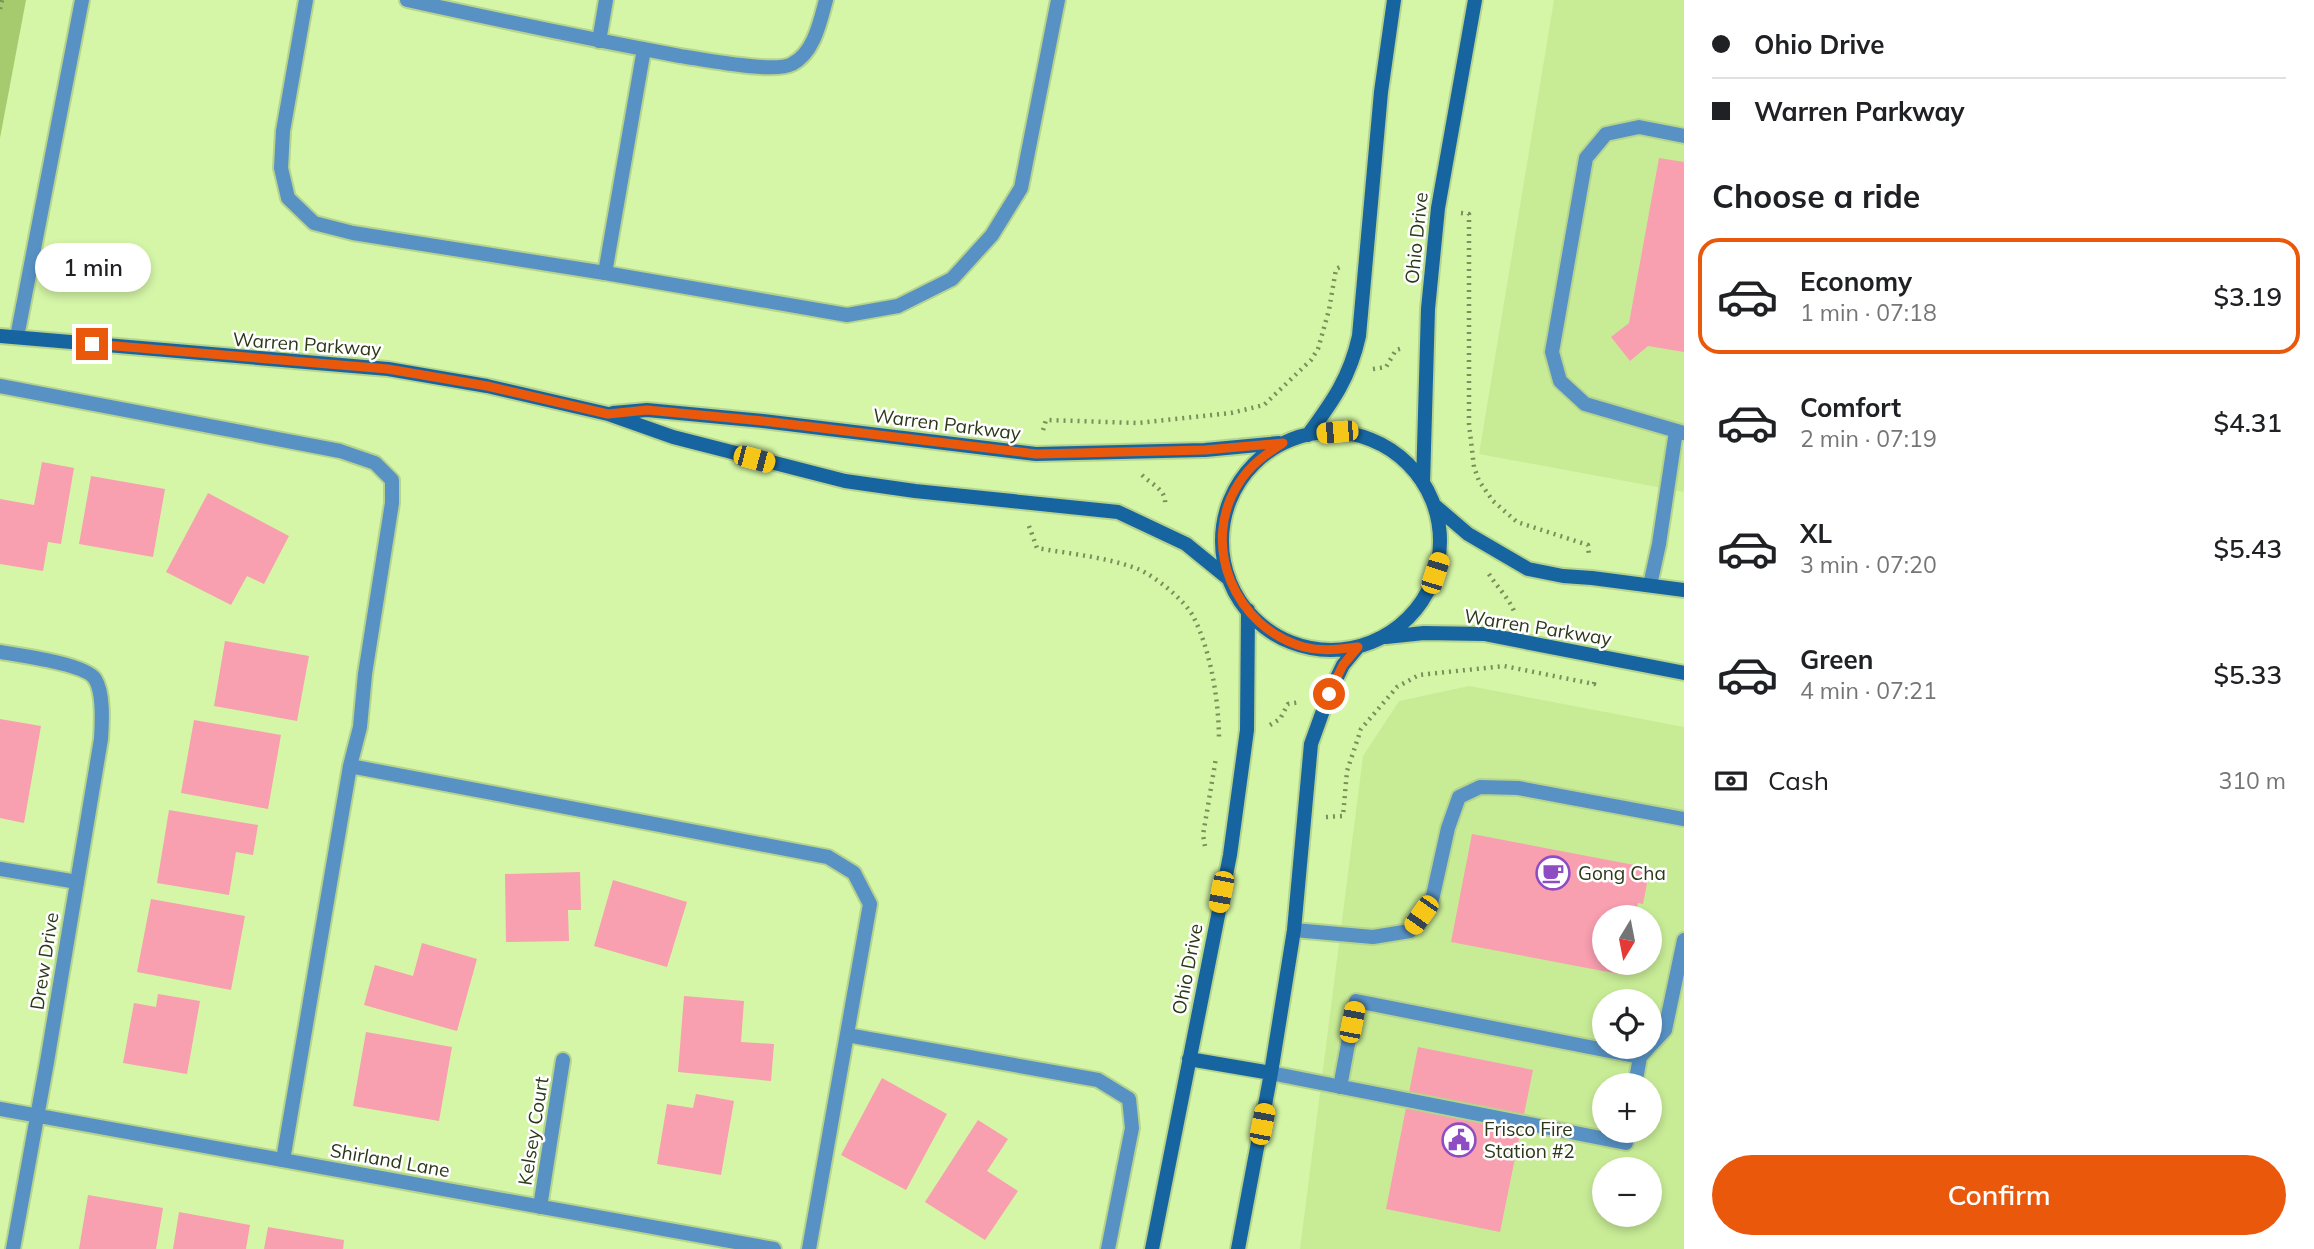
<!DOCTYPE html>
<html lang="en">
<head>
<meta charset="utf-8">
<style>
  body { margin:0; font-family:Mulish,sans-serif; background:#f6f6f6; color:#202124; height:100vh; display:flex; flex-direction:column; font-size:26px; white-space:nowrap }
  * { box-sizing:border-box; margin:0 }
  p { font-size:23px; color:#757577 }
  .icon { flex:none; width:38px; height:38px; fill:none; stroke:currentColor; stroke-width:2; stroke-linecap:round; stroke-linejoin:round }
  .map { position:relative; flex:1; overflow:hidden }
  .sheet { display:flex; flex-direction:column; background:#fff; width:630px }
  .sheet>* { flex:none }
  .guide { display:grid; align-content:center; height:154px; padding:0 28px; background:#fff }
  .needle { width:46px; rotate:190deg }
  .buttons { position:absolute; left:1592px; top:905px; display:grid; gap:14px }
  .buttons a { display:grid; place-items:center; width:70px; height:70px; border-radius:50%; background:#fff; box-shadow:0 4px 10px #0003; font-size:35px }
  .end { position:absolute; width:32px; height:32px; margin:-16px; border:9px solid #ea580c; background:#fff; box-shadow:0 0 0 4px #fff }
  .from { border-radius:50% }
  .bubble { position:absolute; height:49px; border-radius:24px; background:#fff; box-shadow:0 4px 10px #0003; font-size:23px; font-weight:600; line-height:49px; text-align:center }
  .car { position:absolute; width:21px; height:42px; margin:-21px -10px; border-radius:9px; box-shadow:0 0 5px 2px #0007; background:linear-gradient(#f5c518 24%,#345 0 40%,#f5c518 0 76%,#345 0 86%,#f5c518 0) }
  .guide b { display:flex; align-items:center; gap:24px; height:66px; font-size:26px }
  .guide b+b { border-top:2px solid #e0e0e0 }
  .guide i { width:18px; height:18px; background:#202124 }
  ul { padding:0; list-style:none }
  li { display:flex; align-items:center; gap:21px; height:116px; margin:0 14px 10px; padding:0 14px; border:4px solid transparent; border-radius:21px }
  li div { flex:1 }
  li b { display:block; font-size:26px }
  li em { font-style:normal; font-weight:600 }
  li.on { border-color:#ea580c }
  li>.icon { width:63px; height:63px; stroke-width:1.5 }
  h2 { padding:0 28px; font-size:32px; line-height:84px }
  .pay { display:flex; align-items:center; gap:18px; height:77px; padding:0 28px; font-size:26px }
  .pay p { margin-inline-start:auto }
  .primary-button { display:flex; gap:14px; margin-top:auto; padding:14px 28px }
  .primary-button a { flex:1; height:80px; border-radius:42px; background:#ea580c; color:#fff; font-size:28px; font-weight:600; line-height:80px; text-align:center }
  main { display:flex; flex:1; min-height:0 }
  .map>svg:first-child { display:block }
</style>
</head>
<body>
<main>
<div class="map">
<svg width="1684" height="1249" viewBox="0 0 1684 1249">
  <rect width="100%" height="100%" fill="#d5f6a7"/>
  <path fill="#c8ec96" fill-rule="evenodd" d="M1554,0h130v492l-205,-38z
    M1469,686l215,41v522h-384l63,-493 36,-55zM1605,917h45v45h-45zM1605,1001h45v45h-45zM1605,1085h45v45h-45zM1605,1169h45v45h-45z"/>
  <path fill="#a6cb6e" d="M0,0h26l-26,138z"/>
  <path fill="#f89fb0" d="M1659,158l25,4v190l-36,-6 -18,15 -19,-24 18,-14z
    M42,462l32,6 -13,76 -13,-2 -5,29 -43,-7v-65l34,6z
    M91,476l74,13 -12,68 -74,-13z
    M208,493l81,43 -25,48 -17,-8 -16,29 -65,-33z
    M225,641l84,15 -12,65 -83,-15z
    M0,719l41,7 -17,97 -24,-5z
    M194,720l87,15 -13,74 -87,-16z
    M169,810l89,15 -5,30 -17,-3 -7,43 -72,-12z
    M1472,834l178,34 -7,36 -5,-1 -3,14h-30v45h22l-3,13 -173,-33z
    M580,872l1,38h-13l1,31 -63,1 -1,-68z
    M613,880l74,22 -20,65 -73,-21z
    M151,899l94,17 -14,74 -94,-18z
    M422,943l55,16 -20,72 -93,-26 11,-40 38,11z
    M158,994l42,7 -13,73 -64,-11 11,-60 22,4z
    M684,996l60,5 -3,41 33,2 -3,37 -93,-9z
    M366,1032l86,15 -13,74 -86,-15z
    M1418,1047l115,23 -33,162 -114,-23z
    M882,1078l65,36 -41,76 -65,-35z
    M696,1094l38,7 -13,74 -64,-11 10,-60 26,4z
    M978,1120l30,19 -21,32 31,20 -33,49 -60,-38z
    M88,1195l75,13 -7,41h-77z
    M179,1212l71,13 -4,24h-73z
    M268,1227l76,13 -1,9h-79z"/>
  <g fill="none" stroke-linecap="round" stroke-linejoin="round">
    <defs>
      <path id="lane" d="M306,0l-23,131 -2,37 7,30 26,25 39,10 252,40
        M599,41l7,-41
        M1684,136l-45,-9 -33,7 -20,24 -34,194 8,29 25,23 99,29
        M0,386l340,65 35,12 17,17v23l-27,171 -5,53 -10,39
        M1650,585l9,-41 17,-113
        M0,869l77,13
        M1294,930l79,7 37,-6 22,-31 16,-72 11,-31 21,-10 38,1 166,31
        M847,1035l251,45 31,19 3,29 -24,121
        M1650,1046l15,-16 19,-90
        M1271,1073l355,70 2,-13
        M1635,1085l5,-28
        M1340,1087l16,-86 284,56 10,-11
        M283,1160l67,-394 478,91 26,16 16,31 -61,345"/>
      <path id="street" d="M407,0c91,20 182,39 273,56 22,3 94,18 112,8 22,-11 28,-42 34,-64
        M644,49l-39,224 242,42 51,-9 54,-27 40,-44 29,-47 37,-188
        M17,337l65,-337
        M0,652c18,3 86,12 95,27 9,14 7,44 6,60l-54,323 -34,187
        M0,1109l774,140
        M540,1207l23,-147"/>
      <path id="secondary" d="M0,336l388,33 99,17 121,28 65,23 172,44 70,10 203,21 68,32 43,35
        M613,413l34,-3 116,11 273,33 169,-4 74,-7
        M1222 541a109 109 0 1 1 218 0a109 109 0 1 1-218 0Z
        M1308,435c25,-34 42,-58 51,-99l22,-244 13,-92
        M1423,483l5,-174 10,-101 37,-208
        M1434,505l34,29 60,35 35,7 29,2 92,12
        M1386,637l38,-4 60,1 200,39
        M1189,1059l82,14
        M1152,1249l78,-394 17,-125 1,-120
        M1238,1249l33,-176 23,-143 17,-186 18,-50 14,-29 15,-18"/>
    </defs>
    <use href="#lane" stroke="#b7d48d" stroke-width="18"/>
    <use href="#street" stroke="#b7d48d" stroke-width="18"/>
    <use href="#secondary" stroke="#b7d48d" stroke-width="18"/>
    <path stroke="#7a905b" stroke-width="4.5" stroke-dasharray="2 5" stroke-linecap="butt" d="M0,9l2,-9
      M1461,213l8,1v210l5,43 5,14 14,20 24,21 71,23 1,11
      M1373,369l13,-2 10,-17 7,-2
      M1043,430l3,-10 92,3 93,-10 33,-8 47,-45 7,-11 11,-39 7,-41 6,-3
      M1142,475c11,11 25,14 23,32
      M1029,526l8,22c34,6 69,9 101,21 17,7 48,32 56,49 17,34 25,84 25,122
      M1489,574c8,13 19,23 25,37
      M1270,725l10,-6 8,-15 12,-2
      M1326,817l17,-1 4,-45 14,-42 36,-42 22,-12 85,-9 90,18 1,-6
      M1205,846l-2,-11 13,-77"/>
    <use href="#lane" stroke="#5892c5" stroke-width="14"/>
    <use href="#street" stroke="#5892c5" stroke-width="14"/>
    <use href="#secondary" stroke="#1765a0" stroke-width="14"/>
  </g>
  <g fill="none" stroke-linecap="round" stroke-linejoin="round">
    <path stroke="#ea580c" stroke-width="9" d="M92,344l296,25 99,17 121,28 39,-4 116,11 273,33 169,-4 78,-7c-17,11 -33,22 -44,40 -40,61 -4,145 65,164 19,5 36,2 54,0l-15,18 -14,29"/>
  </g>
  <defs>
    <symbol id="cafe-ring" viewBox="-11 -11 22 22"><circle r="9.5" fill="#fff" stroke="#8e4dc3" stroke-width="1.5"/><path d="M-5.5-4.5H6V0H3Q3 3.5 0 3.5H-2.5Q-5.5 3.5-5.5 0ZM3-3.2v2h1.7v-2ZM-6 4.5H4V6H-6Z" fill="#8e4dc3"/></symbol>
    <symbol id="civic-ring" viewBox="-11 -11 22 22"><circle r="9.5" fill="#fff" stroke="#8e4dc3" stroke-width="1.5"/><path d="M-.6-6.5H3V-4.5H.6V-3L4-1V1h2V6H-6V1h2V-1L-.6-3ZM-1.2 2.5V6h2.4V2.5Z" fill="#8e4dc3"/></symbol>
  </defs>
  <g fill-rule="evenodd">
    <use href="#cafe-ring" x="1534" y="854" width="38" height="38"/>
    <use href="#civic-ring" x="1440" y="1121" width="38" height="38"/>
  </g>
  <g text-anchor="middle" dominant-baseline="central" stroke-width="5" stroke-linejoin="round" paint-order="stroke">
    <g font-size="19" fill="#2c3819" stroke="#fff">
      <text transform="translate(1416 238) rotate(-84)">Ohio Drive</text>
      <text transform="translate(307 344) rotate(4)">Warren Parkway</text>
      <text transform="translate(947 424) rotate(7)">Warren Parkway</text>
      <text transform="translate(1538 627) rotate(9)">Warren Parkway</text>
      <text transform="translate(44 961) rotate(-81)">Drew Drive</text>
      <text transform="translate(1187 969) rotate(-79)">Ohio Drive</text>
      <text transform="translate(533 1131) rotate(-81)">Kelsey Court</text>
      <text transform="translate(390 1160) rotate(10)">Shirland Lane</text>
    </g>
    <g font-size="19" fill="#2c3819" stroke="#fff" text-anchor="start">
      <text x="1578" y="873">Gong Cha</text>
      <text x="1484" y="1129">Frisco Fire<tspan x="1484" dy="22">Station #2</tspan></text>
    </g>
  </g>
</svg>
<div class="buttons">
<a><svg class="needle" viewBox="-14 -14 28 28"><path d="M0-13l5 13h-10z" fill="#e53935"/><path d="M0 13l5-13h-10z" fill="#757577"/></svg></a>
<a><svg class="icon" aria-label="locate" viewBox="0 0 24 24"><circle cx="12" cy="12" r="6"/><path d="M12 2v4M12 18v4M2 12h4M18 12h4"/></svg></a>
<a>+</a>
<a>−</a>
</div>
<i class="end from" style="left:1329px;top:694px"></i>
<i class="end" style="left:92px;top:344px"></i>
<div class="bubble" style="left:35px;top:243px;width:116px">1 min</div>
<i class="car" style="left:1337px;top:432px;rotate:265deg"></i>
<i class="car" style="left:754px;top:459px;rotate:105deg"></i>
<i class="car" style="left:1435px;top:573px;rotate:18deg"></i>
<i class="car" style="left:1221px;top:892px;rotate:191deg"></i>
<i class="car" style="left:1421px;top:915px;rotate:215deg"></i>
<i class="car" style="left:1352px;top:1022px;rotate:11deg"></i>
<i class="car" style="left:1262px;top:1124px;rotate:11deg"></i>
</div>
<section class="sheet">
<div class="guide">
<b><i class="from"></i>Ohio Drive</b>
<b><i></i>Warren Parkway</b>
</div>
<h2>Choose a ride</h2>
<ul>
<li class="on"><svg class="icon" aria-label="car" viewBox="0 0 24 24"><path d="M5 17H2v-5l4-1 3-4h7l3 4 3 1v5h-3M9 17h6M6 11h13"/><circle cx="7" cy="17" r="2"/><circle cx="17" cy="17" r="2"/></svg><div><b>Economy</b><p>1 min · 07:18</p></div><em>$3.19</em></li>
<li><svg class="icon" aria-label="car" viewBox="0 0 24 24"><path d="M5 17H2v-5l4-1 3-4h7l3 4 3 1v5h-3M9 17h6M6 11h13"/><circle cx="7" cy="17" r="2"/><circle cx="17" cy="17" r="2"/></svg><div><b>Comfort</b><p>2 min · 07:19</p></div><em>$4.31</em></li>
<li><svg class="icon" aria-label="car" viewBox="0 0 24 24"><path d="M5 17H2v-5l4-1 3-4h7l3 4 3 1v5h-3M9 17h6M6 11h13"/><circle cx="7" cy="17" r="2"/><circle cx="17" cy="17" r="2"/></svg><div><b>XL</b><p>3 min · 07:20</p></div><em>$5.43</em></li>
<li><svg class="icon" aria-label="car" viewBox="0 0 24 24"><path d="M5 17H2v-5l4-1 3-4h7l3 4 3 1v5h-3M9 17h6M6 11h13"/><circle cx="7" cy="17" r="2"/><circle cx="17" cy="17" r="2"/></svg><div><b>Green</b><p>4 min · 07:21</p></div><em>$5.33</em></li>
</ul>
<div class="pay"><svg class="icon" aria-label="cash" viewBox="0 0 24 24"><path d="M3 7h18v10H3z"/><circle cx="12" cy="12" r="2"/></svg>Cash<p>310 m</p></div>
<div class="primary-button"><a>Confirm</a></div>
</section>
</main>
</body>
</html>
